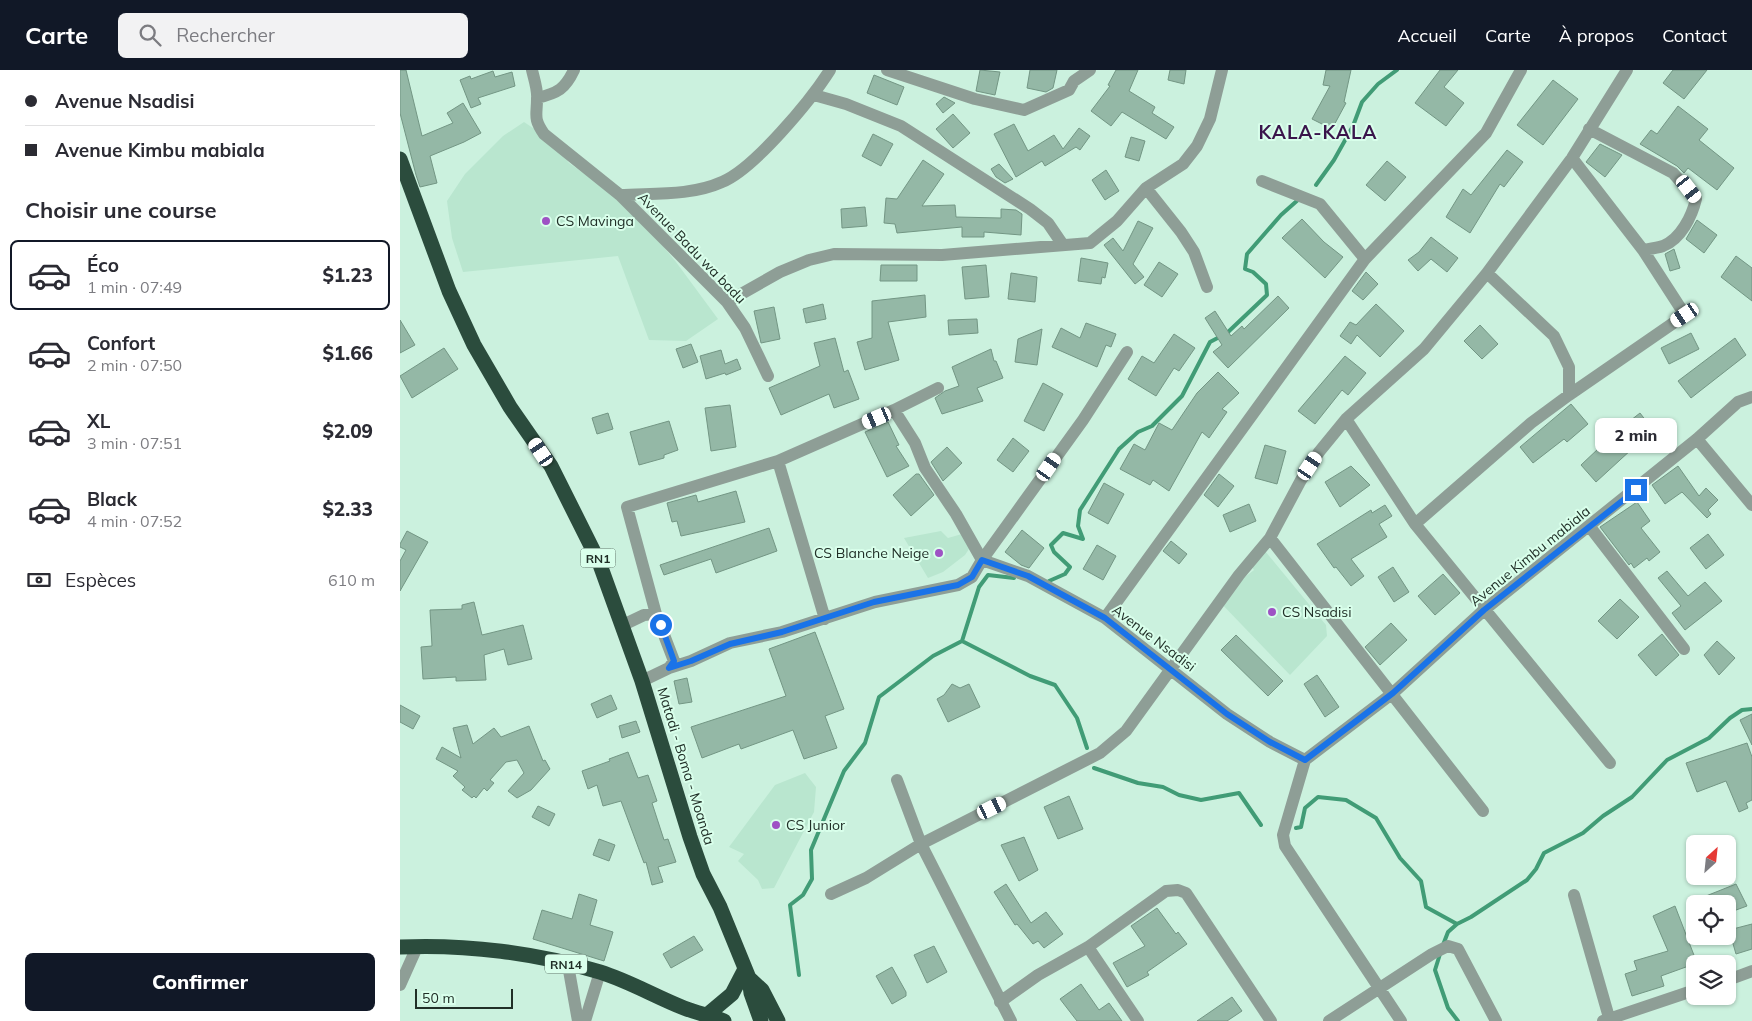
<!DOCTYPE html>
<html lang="fr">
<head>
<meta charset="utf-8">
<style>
  body { margin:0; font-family:Mulish,sans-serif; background:#f2f2f3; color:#2b2b33; height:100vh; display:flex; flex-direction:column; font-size:19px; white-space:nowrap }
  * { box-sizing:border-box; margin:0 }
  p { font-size:16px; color:#7c7c81 }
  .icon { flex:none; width:28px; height:28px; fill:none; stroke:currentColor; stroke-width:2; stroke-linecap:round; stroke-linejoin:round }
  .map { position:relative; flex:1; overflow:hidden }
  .drawer { display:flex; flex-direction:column; background:#fff; width:400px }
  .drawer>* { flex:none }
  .banner { display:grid; align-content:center; height:110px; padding:0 25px; background:#fff }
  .needle { width:32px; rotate:27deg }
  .tools { position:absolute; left:1286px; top:765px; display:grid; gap:10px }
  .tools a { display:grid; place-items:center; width:50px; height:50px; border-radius:8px; background:#fff; box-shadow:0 1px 4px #0004; font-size:25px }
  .scale { position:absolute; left:15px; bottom:12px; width:98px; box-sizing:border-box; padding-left:5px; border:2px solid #202f27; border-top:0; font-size:14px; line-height:18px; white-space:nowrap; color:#202f27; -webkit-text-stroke:4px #d9ffeb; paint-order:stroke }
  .end { position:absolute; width:22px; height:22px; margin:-11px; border:6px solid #1a73e8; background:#fff; box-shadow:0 0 0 2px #fff }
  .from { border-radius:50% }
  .bubble { position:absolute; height:35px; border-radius:8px; background:#fff; box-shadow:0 1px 4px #0004; font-size:16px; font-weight:800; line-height:35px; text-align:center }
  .car { position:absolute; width:15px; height:30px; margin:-15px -8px; border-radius:6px; box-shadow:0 0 4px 1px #0007; background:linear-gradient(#fff 24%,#345 0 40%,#fff 0 76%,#345 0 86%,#fff 0) }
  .banner b { display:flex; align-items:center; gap:18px; height:48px; font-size:19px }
  .banner b+b { border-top:1px solid #e1e1e2 }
  .banner i { width:12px; height:12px; background:#2b2b33 }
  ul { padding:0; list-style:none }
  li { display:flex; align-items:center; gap:15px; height:70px; margin:0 10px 8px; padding:0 15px; border:2px solid transparent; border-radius:8px }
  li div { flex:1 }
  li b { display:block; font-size:19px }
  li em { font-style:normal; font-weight:800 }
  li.on { border-color:#111827 }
  li>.icon { width:45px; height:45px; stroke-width:1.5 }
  h2 { padding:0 25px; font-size:22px; line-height:60px }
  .pay { display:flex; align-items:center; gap:12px; height:55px; padding:0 25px; font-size:19px }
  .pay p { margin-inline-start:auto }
  .cta { display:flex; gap:10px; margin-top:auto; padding:10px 25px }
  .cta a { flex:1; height:58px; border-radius:8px; background:#111827; color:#fff; font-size:20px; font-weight:800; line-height:58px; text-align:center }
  header { display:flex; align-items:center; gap:30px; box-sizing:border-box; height:70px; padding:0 25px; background:#111827; color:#fff }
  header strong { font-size:24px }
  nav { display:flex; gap:28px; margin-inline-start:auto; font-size:18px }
  .search { width:350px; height:45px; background:#f2f2f3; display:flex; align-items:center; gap:12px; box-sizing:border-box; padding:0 18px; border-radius:8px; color:#7c7c81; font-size:19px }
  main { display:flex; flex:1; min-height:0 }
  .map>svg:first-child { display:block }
</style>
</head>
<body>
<header>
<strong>Carte</strong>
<div class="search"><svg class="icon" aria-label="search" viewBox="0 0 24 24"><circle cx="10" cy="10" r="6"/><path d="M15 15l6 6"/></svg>Rechercher</div>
<nav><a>Accueil</a><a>Carte</a><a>À propos</a><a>Contact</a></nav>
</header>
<main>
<section class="drawer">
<div class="banner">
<b><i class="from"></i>Avenue Nsadisi</b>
<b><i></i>Avenue Kimbu mabiala</b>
</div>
<h2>Choisir une course</h2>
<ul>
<li class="on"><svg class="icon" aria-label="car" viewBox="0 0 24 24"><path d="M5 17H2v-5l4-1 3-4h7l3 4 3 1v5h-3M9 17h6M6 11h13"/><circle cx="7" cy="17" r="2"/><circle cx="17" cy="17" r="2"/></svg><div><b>Éco</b><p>1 min · 07:49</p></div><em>$1.23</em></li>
<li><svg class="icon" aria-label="car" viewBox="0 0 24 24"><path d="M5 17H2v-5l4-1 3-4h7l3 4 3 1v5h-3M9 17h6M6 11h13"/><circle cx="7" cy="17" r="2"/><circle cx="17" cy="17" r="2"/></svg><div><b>Confort</b><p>2 min · 07:50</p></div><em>$1.66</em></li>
<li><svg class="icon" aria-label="car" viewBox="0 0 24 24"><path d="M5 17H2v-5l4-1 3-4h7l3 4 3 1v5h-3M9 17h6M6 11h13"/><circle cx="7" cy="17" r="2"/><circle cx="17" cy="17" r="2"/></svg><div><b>XL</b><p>3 min · 07:51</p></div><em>$2.09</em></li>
<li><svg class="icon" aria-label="car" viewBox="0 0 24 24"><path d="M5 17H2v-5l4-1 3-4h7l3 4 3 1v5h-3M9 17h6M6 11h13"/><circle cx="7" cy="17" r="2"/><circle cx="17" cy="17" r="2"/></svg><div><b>Black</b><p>4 min · 07:52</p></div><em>$2.33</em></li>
</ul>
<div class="pay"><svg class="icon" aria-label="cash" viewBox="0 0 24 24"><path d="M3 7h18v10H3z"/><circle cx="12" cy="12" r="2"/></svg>Espèces<p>610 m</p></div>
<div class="cta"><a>Confirmer</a></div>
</section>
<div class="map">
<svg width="1352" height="951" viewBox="0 0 1352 951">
  <rect width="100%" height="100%" fill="#cbf1de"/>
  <path fill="#b9e6cf" d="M124,52l27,18 18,23 60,42 47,57 42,57 -32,22 -37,-1 -31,-84 -155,16 -11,-34 -5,-37 18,-27 38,-38z
    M541,461l7,7 14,-4 9,12 -6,9 -22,17 -15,6 -24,-40z
    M865,481l61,74 1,11 -37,39 -73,-76 37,-29 -2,-3z
    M405,703l11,14 -2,25 -40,76 -12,1 -4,-9 -20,-19 6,-7 -15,-7 46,-62z"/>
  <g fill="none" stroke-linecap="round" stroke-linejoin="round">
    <path stroke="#419c76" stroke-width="4" d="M916,115l18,-25 19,-34 9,-24 16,-18 19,-14
      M649,511l16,-7 5,-7 -16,-15 -3,-7 12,-12 20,6 -5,-13 2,-16 39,-61 19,-17 14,-6 30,-30 28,-54 17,-9 40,-38 -1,-11 -13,-12 -8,-3 2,-15 34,-39 18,-16
      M562,571l17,-54 9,-12 26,3
      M694,698l44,15 25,4 16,8 22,5 38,-7 22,32
      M896,758l5,-1 4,-19 13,-11 28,3 30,18 24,40 21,23 5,26 31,17
      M1043,875l5,-13 9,-8 14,-7 56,-37 9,-11 8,-16 39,-20 20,-17 29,-19 35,-37 42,-22 21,-20 12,-8 10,-1
      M1040,884l-5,16 13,38 10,13
      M399,905l-9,-70 13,-10 9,-16 -1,-29 33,-79 21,-28 14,-46 54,-41 29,-15 68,35 25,9 22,33 10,30"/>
  </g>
  <path fill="#94b8a6" stroke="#739684" d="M0,0h6l16,66 31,-13 -6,-10 16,-10 18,30 -17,9 -34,14 7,27 -17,4 -4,-12 -16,-62z
    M580,0l20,2 -5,23 -19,-4z
    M630,0h27l-4,18 -7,4 -19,-4z
    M716,0h22l-9,21 26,16 -3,6 22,14 -8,12 -44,-27 -11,14 -20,-15 19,-25 -2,-1z
    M770,0h16l-2,14 -16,-4z
    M926,0h25l-7,32 2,1 -14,26 -20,-10 18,-33 -7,-1z
    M1040,0h18l-14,17 20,16 -18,23 -31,-23z
    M1273,0h34l-23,29 -21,-16z
    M93,1l2,6 17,-5 3,14 -37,12 3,6 -10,4 -11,-28 10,-4 1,3z
    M474,5l30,12 -7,18 -30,-12z
    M1153,10l25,19 -35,46 -26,-20z
    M544,27l11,6 -12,10 -7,-9z
    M1278,36l30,23 -9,11 35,28 -17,22 -29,-22 -4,5 -7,-7 -37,-22 11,-14 6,4z
    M553,44l17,19 -17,15 -17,-19z
    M614,54l14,27 26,-16 9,14 16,-21 11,8 -10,14 -4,-3 -31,19 -3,-5 -26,16 -22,-43z
    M473,64l20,10 -12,22 -19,-10z
    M731,67l14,4 -6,20 -14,-4z
    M1200,74l22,11 -17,22 -19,-15z
    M1107,80l16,12 -19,25 -4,-3 -30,49 -24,-16 17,-28 8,6z
    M523,90l21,14 -22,32 33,-1 1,12 45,1v-9l15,1 6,4 -1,21 -37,-3v5h-22v-10l-65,6 -2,-9 -11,-1 2,-25 11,1z
    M987,91l19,16 -21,24 -19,-16z
    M599,94l14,15 -8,4 -9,-6 -5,-8z
    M706,100l13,21 -14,9 -13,-20z
    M465,137l2,19 -25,2 -1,-19z
    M902,149l22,23 19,15 -18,21 -43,-40z
    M1297,150l20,15 -13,18 -18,-14z
    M738,151l15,7 -20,36 11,13 -9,7 -31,-39 9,-7 10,13z
    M1031,167l27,21 -11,14 -16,-13 -13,12 -10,-11 11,-8z
    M1274,179l6,19 -10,3 -5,-17z
    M1336,186l16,12v33l-31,-24z
    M681,188l27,5 -3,15 -3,-1 -1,7 -23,-3z
    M759,192l19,12 -16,23 -18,-12z
    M481,195h36v16h-37z
    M586,195l3,32 -24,2 -3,-32z
    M966,202l12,12 -15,16 -11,-9z
    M611,203l26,4 -2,25 -27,-3z
    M525,225l1,22 -38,5 11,38 -34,10 -8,-28 15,-4v-37z
    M878,226l11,12 -61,60 -15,-16 9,-7 -17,-27 10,-7 16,25 11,-10 2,3z
    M423,234l3,15 -20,4 -3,-14z
    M976,234l28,27 -24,26 -23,-22 -6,9 -11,-8 10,-14 6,3z
    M374,237l6,32 -19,4 -7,-32z
    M577,249l1,14 -29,2 -1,-15z
    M0,250l15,25 -15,8z
    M686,253l30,11 -5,13 -5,-2 -9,22 -45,-20 9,-19 19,10z
    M1080,255l18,19 -16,15 -18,-18z
    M642,259l-5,36 -22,-3 3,-23z
    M1291,263l8,16 -30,15 -8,-16z
    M774,264l21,14 -16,23 -5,-3 -18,28 -28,-17 14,-23 12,7z
    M435,268l9,34 4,-2 11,29 -25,9 -5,-14 -48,21 -12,-27 51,-22 -6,-23z
    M1335,268l11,17 -55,43 -13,-17z
    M291,274l7,18 -15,6 -7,-19z
    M44,278l14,21 -46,29 -12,-22z
    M591,279l3,12h2l7,17 -26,10 6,13 -41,13 -7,-16 10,-7 14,-5 -7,-19z
    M321,280l4,14 12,-5 4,10 -15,6 -1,-2 -19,6 -6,-23z
    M945,286l21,17 -18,22 -6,-5 -27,34 -17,-13z
    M818,302l21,21 -17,16 5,3 -18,26 -7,-6 -33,59 -16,-11 -3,5 -30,-16 14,-25 11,6 14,-27 13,7 25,-37z
    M643,313l20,11 -19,37 -20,-10z
    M1171,334l17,20 -21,18 -3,-3 -31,24 -13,-16z
    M330,335l6,42 -25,4 -6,-43z
    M208,343l5,16 -16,5 -5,-16z
    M1240,343l16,21 -22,18 -2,-3 -36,33 -15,-17 36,-34z
    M269,351l9,29 -14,5v3l-25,7 -9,-33z
    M488,352l11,23 -3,1 13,20 -22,11 -22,-45z
    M613,368l16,13 -16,21 -16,-12z
    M865,375l21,6 -9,33 -22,-6z
    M547,377l15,16 -19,18 -12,-19z
    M951,396l19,19 -30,22 -15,-25z
    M1278,396l21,30 7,-8 12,12 -10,10 3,4 -4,4 -25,-26 -17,12 -13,-19z
    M516,404h3l15,21 -23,21 -18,-21z
    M819,404l15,12 -16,21 -14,-12z
    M704,413l20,11 -16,30 -20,-11z
    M336,421l9,31 -64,14 -4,-15 -5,1 -5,-19 29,-8 2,7z
    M1237,432l13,19 -9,7 19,24 -11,9 -2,-3 -13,10 -3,-5 -2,2 -29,-38z
    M849,434l7,17 -26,11 -7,-17z
    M985,435l7,11 -13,8 8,13 -36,22 13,17 -13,10 -15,-19 -2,1 -17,-24 54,-34 1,3z
    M369,458l8,23 -61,22 -5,-14 -47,16 -4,-10z
    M622,460l22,18 -15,20 -8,-3 -16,-13z
    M7,461l21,11 -28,49v-30l6,-11 -6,-3v-3z
    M1308,464l16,21 -18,14 -16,-21z
    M771,471l16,13 -8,10 -16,-13z
    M697,475l19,11 -13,24 -20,-11z
    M993,497l16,25 -15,10 -16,-25z
    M1267,501l21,25 17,-14 17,19 -37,29 -13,-17 9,-7 -23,-28z
    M1043,504l17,19 -25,22 -17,-19z
    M1220,529l19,18 -22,22 -19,-18z
    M74,532l8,33 41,-10 9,34 -24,6 -4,-16 -20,6 2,25 -30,1v-4l-33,2 -2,-32 11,-1 -2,-36 32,-1v-4z
    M991,553l16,17 -27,25 -15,-18z
    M415,562l29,77 -19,7 12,32 -33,11 -11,-29 -52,19 -2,-5 -37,14 -11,-31 95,-31 -17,-47z
    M1262,564l17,21 -23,21 -18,-21z
    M836,565l47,46 -15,15 -47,-46z
    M1317,571l18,17 -16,17 -15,-20z
    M917,605l22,32 -14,10 -21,-33z
    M287,608l5,24 -13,2 -5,-23z
    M552,614l8,4 9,-4 11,23 -32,15 -11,-23 7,-4z
    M211,625l6,14 -20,9 -6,-14z
    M0,635l20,11 -7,13 -13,-7z
    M1352,644v31l-12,-25z
    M236,651l4,11 -18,6 -3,-12z
    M67,655l6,19 21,-16 7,9 28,-11 14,35 2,-1 5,9 -19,21 -14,8 -9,-7 16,-18 -7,-13 -11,2 -16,18 4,3 -7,8 -3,-3 -8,10 -2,-2 -2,2 -10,-8 3,-3 -12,-11 5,-5 -22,-12 6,-12 19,11 -8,-30z
    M1347,673l5,14v43l-6,3 2,5 -9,4 -13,-31 -29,11 -11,-29z
    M228,682l10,26 10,-3 9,26 -5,2 12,37 4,-1 8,23 -18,5 5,15 -11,3 -6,-23 -2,1 -23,-62 -18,5 -6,-21 -9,4 -6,-18 28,-10 -1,-2z
    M669,726l14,33 -25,10 -14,-32z
    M138,736l17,8 -6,12 -17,-9z
    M624,767l14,33 -19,11 -18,-36z
    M199,769l16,6 -6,16 -16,-6z
    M606,814l25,39 15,-11 17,22 -19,14 -6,-7 -5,3 -16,-20 -2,1 -21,-33z
    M1336,814l11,22 -19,7v-9h-19l-3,-8z
    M179,824l18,6 -7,25 23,7 -9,29 -71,-22 9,-29 30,9z
    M1275,836l22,57 -36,13 3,10 -32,10 -7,-22 12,-4 -3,-9 34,-10 -15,-35z
    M757,838l19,26 2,-2 9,12 -40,28 2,3 -22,12 -14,-24 32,-17 -14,-20z
    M1352,854v25l-16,5 -7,-24z
    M294,866l9,14 -32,18 -8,-14z
    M534,876l13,26 -20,11 -13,-28z
    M492,897l14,25v4l-14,8 -16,-28z
    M681,914l18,26 10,-7 13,18h-45l-17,-22z
    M832,927l10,14 -15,10h-30z"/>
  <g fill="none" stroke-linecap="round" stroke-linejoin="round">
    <path stroke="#8e9e96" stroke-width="12" d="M132,0c2,9 6,20 5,29 0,17 -4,19 7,35l76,61c34,-2 71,1 102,-13 32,-13 89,-82 108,-112
      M487,0l88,29 49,11 45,-20 5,-9 16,-11
      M414,25l32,9 55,22 129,83 18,14 15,22
      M137,28c21,-5 28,-9 37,-28
      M1172,88l71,92c6,-1 14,-2 20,-4 18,-7 29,-30 33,-47l-23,-26 -84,-44
      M862,111l58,23 45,55
      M746,118l35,44 13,20 13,35
      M220,125l107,107 18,26 23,48
      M327,232l53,-30 29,-12 25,-6 108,1 148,-12 27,-22 29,-33 37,-24 14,-18 13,-27 12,-49
      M1169,325l116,-80 -42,-65
      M494,340l21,33 10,25 31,46 26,46 101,-140 44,-68
      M946,349l69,105 195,239
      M1297,369l55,66
      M378,391l47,158
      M1015,454l116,-101 38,-28v-28l-15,-31 -67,-63
      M1190,457l94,122
      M870,468l213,273
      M256,544l-29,-107 151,-46 116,-51 44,-22
      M705,548l260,-359 121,-126 35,-63
      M223,555l21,-10 12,-1 18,47 -5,7 22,-7 39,-18 52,-11 93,-30 83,-17 14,-8 10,-17 46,16 77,42 122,96 43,28 35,18
      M242,611l27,-13
      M905,690l88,-67 91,-83 213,-171 41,-37 14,-5
      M905,690l-22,75 2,11 116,175
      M497,710l24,64 90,177
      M431,824l35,-16 55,-34 179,-91 26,-22 113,-156 31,-37 31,-58 18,-28 27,-33 78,-70 63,-76 85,-115 55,-88
      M1174,825l36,126
      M688,877l50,74
      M168,895l10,56
      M1328,910l24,-9
      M0,915l17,-38
      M600,932l38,-27 50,-28 78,-56 12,-1 8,3 85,128
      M185,951l15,-49
      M929,951l103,-67 16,-8 10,3 38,72
      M1203,951l92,-31"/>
    <path stroke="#2b4c3d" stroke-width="15" d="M0,89l49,132 25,54 36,62 41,59 48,96 43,119 48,156 13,37 17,33 29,71 13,12 16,31
      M0,877c66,-3 137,6 200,25 29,9 56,25 84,36 13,5 27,8 40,13
      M349,908l2,15 10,28
      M312,949l-5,-4 25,-21 13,-25"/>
  </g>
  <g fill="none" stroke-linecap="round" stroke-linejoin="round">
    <path stroke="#1a73e8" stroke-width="6" d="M261,555l13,36 -5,7 22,-7 39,-17 52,-12 92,-30 84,-17 14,-8 10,-17 46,16 77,42 122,96 43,28 35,18 88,-67 91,-83 152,-120"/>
  </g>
  <g fill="#9e52c4" stroke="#d9ffeb" stroke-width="2">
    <circle cx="146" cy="151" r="5"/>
    <circle cx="539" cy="483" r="5"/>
    <circle cx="872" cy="542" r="5"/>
    <circle cx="376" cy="755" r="5"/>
  </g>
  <g text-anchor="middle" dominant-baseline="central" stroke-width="4" stroke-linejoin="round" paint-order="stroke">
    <g fill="#d9ffeb" stroke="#586d62" stroke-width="1">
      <rect x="180.5" y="478.5" width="35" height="19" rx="4"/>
      <rect x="145" y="884.5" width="42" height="19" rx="4"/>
    </g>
    <g font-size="12" font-weight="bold" fill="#202f27">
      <text x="198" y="488">RN1</text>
      <text x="166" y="894">RN14</text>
    </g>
    <g font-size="14" fill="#202f27" stroke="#d9ffeb" text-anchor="start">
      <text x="156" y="151">CS Mavinga</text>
      <text x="529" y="483" text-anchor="end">CS Blanche Neige</text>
      <text x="882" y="542">CS Nsadisi</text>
      <text x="386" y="755">CS Junior</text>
    </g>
    <g font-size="14" fill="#202f27" stroke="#d9ffeb">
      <text transform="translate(292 178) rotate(46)">Avenue Badu wa badu</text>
      <text transform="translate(1130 486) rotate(-39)">Avenue Kimbu mabiala</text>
      <text transform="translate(754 568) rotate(37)">Avenue Nsadisi</text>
      <text transform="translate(286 696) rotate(73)">Matadi - Boma - Moanda</text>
    </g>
    <g font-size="19" font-weight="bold" letter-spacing="1" fill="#3a154b" stroke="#d9ffeb">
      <text x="918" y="62">KALA-KALA</text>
    </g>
  </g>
</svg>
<div class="tools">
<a><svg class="needle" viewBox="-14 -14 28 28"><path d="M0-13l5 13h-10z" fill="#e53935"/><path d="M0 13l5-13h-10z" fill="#7c7c81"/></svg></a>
<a><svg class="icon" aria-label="locate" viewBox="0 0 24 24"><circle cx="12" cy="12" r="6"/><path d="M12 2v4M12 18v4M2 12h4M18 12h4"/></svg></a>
<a><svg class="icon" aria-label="layers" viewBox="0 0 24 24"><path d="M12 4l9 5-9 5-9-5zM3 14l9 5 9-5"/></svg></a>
</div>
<div class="scale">50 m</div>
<i class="end from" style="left:261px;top:555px"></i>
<i class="end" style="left:1236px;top:420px"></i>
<div class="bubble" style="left:1195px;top:348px;width:82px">2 min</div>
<i class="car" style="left:1289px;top:119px;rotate:142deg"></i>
<i class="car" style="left:1285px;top:245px;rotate:236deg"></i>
<i class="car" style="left:477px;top:348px;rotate:247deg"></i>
<i class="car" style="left:141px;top:382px;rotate:326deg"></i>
<i class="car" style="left:910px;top:396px;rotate:34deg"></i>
<i class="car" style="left:649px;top:397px;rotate:35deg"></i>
<i class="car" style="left:592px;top:738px;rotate:64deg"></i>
</div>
</main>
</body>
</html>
